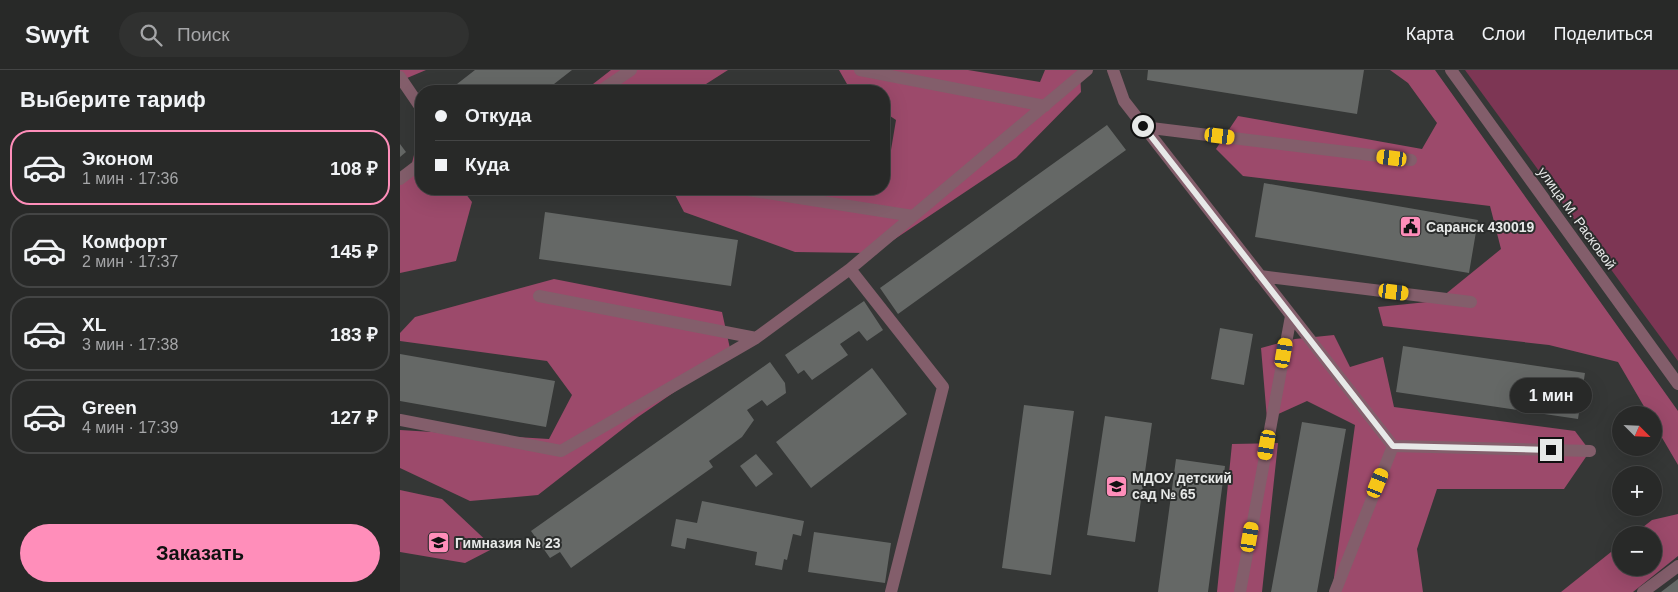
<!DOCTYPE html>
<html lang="ru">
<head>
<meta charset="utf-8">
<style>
  body { margin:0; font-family:Arial,sans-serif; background:#303130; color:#f1f3f6; height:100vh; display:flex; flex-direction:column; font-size:19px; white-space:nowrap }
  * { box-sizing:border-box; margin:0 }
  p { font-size:16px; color:#a5a6a8 }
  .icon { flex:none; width:28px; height:28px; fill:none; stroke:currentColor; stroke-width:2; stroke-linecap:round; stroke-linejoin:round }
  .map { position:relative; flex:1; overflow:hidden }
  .panel { display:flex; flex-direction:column; background:#282928; width:400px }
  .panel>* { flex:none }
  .guide { position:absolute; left:15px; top:15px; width:475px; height:110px; border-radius:20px; box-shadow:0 5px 20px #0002,0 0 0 1px #444545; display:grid; align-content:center; height:110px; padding:0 20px; background:#282928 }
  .needle { width:32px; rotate:114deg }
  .controls { position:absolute; left:1212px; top:336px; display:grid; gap:10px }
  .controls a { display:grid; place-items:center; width:50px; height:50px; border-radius:50%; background:#282928; box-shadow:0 5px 20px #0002,0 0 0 1px #444545; font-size:25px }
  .end { position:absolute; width:22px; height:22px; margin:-11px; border:6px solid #e7e9e8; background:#111; box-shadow:0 0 0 2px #111 }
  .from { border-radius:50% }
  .bubble { position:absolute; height:35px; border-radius:18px; background:#282928; box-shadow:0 5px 20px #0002,0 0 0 1px #444545; font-size:16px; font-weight:800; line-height:35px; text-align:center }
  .car { position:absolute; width:15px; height:30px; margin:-15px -8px; border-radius:6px; box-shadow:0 0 4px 1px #0007; background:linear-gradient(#f5c518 24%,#345 0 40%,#f5c518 0 76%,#345 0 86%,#f5c518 0) }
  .guide b { display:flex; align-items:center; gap:18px; height:48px; font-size:19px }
  .guide b+b { border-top:1px solid #444545 }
  .guide i { width:12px; height:12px; background:#f1f3f6 }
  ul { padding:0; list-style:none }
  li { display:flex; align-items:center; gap:15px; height:75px; margin:0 10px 8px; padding:0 10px; border:2px solid #444545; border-radius:20px }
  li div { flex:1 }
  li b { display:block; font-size:19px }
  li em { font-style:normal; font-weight:800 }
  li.selected { border-color:#ff8eba }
  li>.icon { width:45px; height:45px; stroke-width:1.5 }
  h2 { padding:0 20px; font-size:22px; line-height:60px }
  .cta { display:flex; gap:10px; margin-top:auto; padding:10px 20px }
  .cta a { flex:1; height:58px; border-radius:30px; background:#ff8eba; color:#111; font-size:20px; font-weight:800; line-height:58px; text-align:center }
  header { display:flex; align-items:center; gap:30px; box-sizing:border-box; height:70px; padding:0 25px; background:#282928; border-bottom:1px solid #444545 }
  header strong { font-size:24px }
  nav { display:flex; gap:28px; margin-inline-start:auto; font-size:18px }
  .search { width:350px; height:45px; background:#303130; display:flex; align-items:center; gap:12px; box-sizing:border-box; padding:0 18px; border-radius:28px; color:#a5a6a8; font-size:19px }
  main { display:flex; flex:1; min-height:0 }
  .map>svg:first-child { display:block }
</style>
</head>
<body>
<header>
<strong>Swyft</strong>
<div class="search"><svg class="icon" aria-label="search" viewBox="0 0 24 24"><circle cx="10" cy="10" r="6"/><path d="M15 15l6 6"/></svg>Поиск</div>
<nav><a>Карта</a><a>Слои</a><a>Поделиться</a></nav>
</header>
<main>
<section class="panel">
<h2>Выберите тариф</h2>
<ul>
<li class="selected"><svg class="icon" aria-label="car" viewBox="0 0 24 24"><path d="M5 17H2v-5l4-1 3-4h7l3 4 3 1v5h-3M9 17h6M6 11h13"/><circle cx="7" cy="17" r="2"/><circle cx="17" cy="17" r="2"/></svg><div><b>Эконом</b><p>1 мин · 17:36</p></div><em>108 ₽</em></li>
<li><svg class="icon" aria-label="car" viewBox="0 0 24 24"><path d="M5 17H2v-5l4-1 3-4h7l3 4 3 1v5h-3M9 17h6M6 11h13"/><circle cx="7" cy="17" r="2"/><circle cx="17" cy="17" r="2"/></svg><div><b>Комфорт</b><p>2 мин · 17:37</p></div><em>145 ₽</em></li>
<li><svg class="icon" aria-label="car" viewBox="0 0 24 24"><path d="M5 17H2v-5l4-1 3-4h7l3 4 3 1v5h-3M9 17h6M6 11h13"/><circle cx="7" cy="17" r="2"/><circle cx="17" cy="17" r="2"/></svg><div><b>XL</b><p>3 мин · 17:38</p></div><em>183 ₽</em></li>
<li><svg class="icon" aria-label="car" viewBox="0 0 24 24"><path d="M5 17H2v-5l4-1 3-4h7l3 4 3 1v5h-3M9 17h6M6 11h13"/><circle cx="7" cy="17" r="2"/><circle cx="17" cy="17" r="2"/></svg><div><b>Green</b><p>4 мин · 17:39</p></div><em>127 ₽</em></li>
</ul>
<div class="cta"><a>Заказать</a></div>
</section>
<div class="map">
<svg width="1278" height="522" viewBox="0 0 1278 522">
  <rect width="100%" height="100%" fill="#353736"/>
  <path fill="#7d3654" d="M1065,0h213v291z"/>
  <path fill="#9c4a6b" d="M0,0h26l-26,11z
    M211,0h117l-33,21h-111z
    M439,0h129l72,12 5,-12h35l1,22 -65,66 -166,111 16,-16 -71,-1 -111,-40 -12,-23h212v-15h3l9,-54 -12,-8v-21h-33z
    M990,0h45l243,341v54l-24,-41v-9h-5l-31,-53 -69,-17 -166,-19 -5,-19 59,-6 64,-52 -11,-43 -247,-30 -27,-27 22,-33 184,33 15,-26 -29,-40z
    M20,61l1,58h41l10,13 -16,59 -56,12v-91l9,-7z
    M154,209l168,33 9,41 -93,64 -100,78 -68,6 -70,-33v-38l149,9 23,-44 -25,-34 -147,-20v-8l15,-16z
    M934,265l16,32 33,-10 11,50 181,24 15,20 -26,38h-127l-20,60 6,43h-91l23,-167 -48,-24 -40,18 -6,-71 34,-9z
    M878,373l-16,149h-45l15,-148z
    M0,420l42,9 52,49 -29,15 -65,-11z
    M1278,444v42l-45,36h-72l60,-48v24h33v-33h-21l19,-15z"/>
  <path fill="#656866" d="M75,0h97l-27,21h-97z
    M748,0h216l-7,44 -210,-34z
    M707,55l19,25 -228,164 -18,-26z
    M0,74l6,8 -6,5z
    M864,113l214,37 -9,53 -214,-36z
    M145,142l193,28 -7,46 -192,-27z
    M464,231l19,29 -16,11 -8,-10 -19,13 8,11 -36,25 -8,-10 -6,4 -13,-19z
    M820,258l33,6 -9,51 -33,-6z
    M1003,276l182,27 -7,46 -182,-27z
    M0,284l155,27 -9,46 -146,-26z
    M370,292l15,21 1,10 -19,13 -5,-6 -15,10 7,10 -12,17 -33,24 4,6 -142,101 -11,-16 -10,6 -19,-27z
    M472,298l35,46 -96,74 -35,-46z
    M624,335l50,6 -23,164 -49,-7z
    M705,346l47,7 -17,119 -48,-7z
    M902,352l44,7 -29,163h-46z
    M356,384l17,20 -17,13 -16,-21z
    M776,389l49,7 -17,126h-50z
    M302,431l102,20 -3,15 -8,-2 -6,26 -3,-1 -2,11 -27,-5 2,-13 -70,-14 -2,11 -14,-3 5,-27 21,4z
    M414,462l77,11 -6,40 -77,-11z
    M1278,509v13h-17z"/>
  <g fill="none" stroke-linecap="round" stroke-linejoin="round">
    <path stroke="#835e6b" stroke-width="12" d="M460,0l185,36
      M713,0l11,31 269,345
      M1051,0l227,314
      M0,7l21,31
      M200,21l31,-21
      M743,57l268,33
      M0,109l21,-16
      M341,119l172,27
      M860,206l211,26
      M139,226l217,42
      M0,350l161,31 195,-113 94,-69
      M491,522l52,-205 -93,-118 237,-199
      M840,522l51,-276
      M935,522l58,-146 197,5
      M1243,522l35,-26"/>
  </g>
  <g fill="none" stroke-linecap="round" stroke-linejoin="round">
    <path stroke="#e7e9e8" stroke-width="6" d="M743,56l250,320 158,4"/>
  </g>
  <defs>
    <symbol id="civic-square" viewBox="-11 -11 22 22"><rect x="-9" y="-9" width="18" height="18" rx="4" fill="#ff8eba" stroke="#2b2d2c"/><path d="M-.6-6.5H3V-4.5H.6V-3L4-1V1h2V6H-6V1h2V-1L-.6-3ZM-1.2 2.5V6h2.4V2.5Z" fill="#111"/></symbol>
    <symbol id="school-square" viewBox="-11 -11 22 22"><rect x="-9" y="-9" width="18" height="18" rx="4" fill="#ff8eba" stroke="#2b2d2c"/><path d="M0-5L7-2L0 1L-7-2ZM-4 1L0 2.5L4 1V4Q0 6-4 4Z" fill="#111"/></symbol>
  </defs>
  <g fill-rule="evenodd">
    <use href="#civic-square" x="998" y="144" width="25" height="25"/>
    <use href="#school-square" x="704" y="404" width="25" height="25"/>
    <use href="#school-square" x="26" y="460" width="25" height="25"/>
  </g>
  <g text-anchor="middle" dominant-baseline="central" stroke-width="4" stroke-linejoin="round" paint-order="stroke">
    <g font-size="14" fill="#e7e9e8" stroke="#2b2d2c">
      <text transform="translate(1177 148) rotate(54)">улица М. Расковой</text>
    </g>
    <g font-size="14" font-weight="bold" fill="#e7e9e8" stroke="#2b2d2c" text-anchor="start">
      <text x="1026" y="157">Саранск 430019</text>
      <text x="732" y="408">МДОУ детский<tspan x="732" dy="16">сад № 65</tspan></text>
      <text x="55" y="473">Гимназия № 23</text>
    </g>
  </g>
</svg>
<div class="controls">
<a><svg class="needle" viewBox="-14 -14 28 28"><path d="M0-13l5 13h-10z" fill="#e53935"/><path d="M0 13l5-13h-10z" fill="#a5a6a8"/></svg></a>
<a>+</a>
<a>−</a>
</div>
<i class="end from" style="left:743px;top:56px"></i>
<i class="end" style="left:1151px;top:380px"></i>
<div class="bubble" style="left:1110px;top:308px;width:82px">1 мин</div>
<i class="car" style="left:820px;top:66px;rotate:97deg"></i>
<i class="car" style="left:992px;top:88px;rotate:277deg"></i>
<i class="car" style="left:994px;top:222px;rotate:97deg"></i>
<i class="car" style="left:884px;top:283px;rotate:10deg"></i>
<i class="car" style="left:867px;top:375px;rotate:190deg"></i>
<i class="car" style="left:978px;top:413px;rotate:22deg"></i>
<i class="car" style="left:850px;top:467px;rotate:10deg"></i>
<div class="guide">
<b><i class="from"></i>Откуда</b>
<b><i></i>Куда</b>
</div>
</div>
</main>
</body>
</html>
